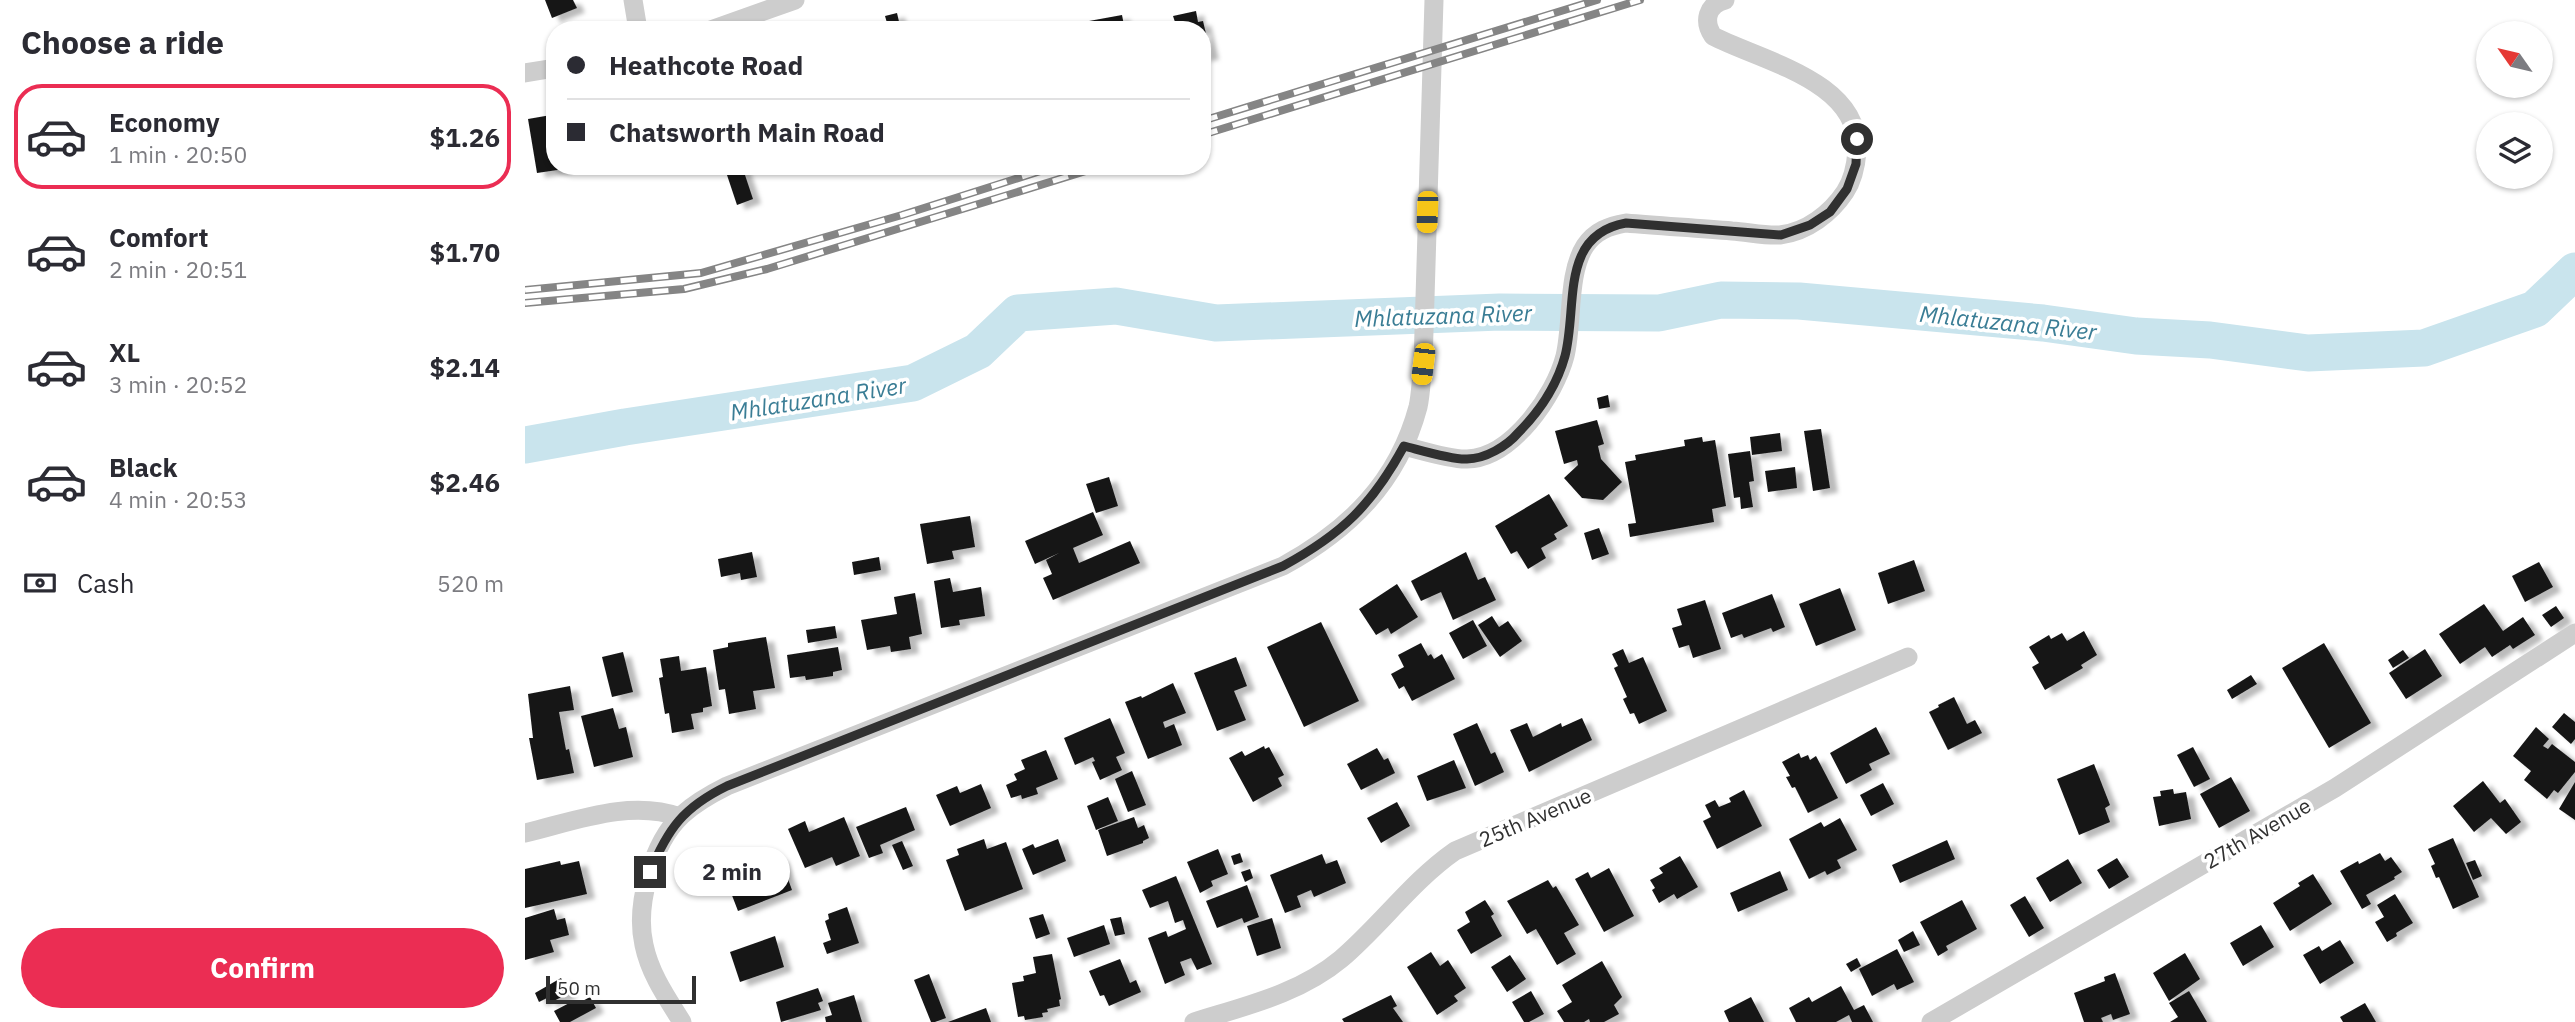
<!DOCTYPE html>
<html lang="en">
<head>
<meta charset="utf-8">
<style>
  body { margin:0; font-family:"IBM Plex Sans",sans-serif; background:#f2f2f3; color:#2b2b33; height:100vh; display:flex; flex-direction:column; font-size:26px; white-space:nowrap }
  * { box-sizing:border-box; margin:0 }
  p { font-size:23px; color:#7c7c81 }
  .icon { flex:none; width:38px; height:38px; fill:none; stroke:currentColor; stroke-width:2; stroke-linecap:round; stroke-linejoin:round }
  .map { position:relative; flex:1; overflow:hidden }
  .details { display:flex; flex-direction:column; background:#fff; width:525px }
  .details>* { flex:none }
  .top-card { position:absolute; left:21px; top:21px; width:665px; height:154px; border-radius:28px; box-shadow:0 2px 5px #0004; display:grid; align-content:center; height:154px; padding:0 21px; background:#fff }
  .needle { width:46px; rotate:304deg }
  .buttons { position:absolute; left:1951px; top:21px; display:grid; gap:14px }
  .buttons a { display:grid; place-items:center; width:77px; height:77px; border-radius:50%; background:#fff; box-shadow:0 2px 5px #0004; font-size:35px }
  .scale { position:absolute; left:21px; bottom:18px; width:150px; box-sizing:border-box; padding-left:7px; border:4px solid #303030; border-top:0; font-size:19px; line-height:24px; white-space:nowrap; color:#303030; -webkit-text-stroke:5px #fff; paint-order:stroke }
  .end { position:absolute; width:32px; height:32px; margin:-16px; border:9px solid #303030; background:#fff; box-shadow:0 0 0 4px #fff }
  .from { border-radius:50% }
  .bubble { position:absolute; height:49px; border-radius:24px; background:#fff; box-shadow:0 2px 5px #0004; font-size:23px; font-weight:700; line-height:49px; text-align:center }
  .car { position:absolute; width:21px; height:42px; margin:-21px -10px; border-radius:9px; box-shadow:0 0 5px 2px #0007; background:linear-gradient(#f5c518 24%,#345 0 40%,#f5c518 0 76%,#345 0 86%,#f5c518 0) }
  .top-card b { display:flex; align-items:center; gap:24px; height:66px; font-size:26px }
  .top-card b+b { border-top:2px solid #e1e1e2 }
  .top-card i { width:18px; height:18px; background:#2b2b33 }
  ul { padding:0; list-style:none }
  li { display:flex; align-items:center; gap:21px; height:105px; margin:0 14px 10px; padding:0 7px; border:4px solid transparent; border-radius:28px }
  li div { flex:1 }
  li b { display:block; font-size:26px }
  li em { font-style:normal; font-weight:700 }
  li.selected { border-color:#eb2d53 }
  li>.icon { width:63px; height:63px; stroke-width:1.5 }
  h2 { padding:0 21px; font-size:32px; line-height:84px }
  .pay { display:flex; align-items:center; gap:18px; height:77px; padding:0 21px; font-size:26px }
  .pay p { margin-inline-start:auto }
  .cta { display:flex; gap:14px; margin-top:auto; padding:14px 21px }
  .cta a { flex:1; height:80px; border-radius:42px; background:#eb2d53; color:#fff; font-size:28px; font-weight:700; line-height:80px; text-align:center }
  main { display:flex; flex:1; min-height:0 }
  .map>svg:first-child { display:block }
</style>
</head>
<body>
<main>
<section class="details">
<h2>Choose a ride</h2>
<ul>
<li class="selected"><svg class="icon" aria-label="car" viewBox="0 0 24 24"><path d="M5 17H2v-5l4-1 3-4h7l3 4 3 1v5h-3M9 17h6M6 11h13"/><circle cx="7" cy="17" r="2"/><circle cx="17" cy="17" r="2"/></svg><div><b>Economy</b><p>1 min · 20:50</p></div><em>$1.26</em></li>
<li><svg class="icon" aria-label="car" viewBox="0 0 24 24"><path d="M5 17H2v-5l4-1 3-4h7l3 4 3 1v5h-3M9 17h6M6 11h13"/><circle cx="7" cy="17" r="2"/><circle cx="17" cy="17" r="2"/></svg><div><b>Comfort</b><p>2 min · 20:51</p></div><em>$1.70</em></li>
<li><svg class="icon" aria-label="car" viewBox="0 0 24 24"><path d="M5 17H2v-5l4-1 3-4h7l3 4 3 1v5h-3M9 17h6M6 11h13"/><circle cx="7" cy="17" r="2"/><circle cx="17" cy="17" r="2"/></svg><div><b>XL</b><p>3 min · 20:52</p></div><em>$2.14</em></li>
<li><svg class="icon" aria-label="car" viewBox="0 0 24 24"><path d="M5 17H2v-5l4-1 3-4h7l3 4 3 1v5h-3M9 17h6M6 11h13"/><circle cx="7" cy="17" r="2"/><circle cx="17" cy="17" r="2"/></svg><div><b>Black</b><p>4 min · 20:53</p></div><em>$2.46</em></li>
</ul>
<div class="pay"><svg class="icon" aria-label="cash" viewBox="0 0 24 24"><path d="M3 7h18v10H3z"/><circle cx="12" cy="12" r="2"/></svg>Cash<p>520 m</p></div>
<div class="cta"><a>Confirm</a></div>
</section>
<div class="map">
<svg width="2050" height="1022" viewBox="0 0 2050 1022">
  <defs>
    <filter id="shadow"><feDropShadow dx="8" dy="4.5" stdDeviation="2" flood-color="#0004"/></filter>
  </defs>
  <rect width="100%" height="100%" fill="#fff"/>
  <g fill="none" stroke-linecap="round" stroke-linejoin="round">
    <path stroke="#c9e4ed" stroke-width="37" d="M0,445l100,-18 288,-44 65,-32 40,-38 98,-7 100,17 284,-11 159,1 62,-13 78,1 244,22 93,13 74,4 98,13 116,-5 111,-39 40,-38"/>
  </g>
  <path fill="#171717" filter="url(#shadow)" d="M20,0h28l4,8 -25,10z
    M671,11l2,11 5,-1 8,34 -9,2v-27h-34l-1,-6 8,-2 -2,-6z
    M372,13l4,17h-12l-4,-14z
    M597,15l3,15h-34l-2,-9z
    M530,22l2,8h-31v-1z
    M25,110h5v56h9v3l-27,4 -9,-54 23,-4z
    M217,166l11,33 -16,6 -11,-33z
    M1083,395l2,12 -11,2 -2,-11z
    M1072,420l7,24 -6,2 3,13 21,23 -19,18 -21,-2 -18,-20 14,-13 -1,-5 -13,4 -9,-33z
    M1296,429l9,59 -17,3 -9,-60z
    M1255,433l2,18 -30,4 -2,-18z
    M1177,437l1,5 12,-2 11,66 -14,3 2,13 -84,15 -2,-13 8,-1 -11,-61 11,-2 -1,-5 50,-9 -1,-6z
    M1225,451l4,30 -5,1 4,25 -12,2 -1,-12 -6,1 -6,-44z
    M1270,467l2,21 -29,4 -3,-21z
    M584,477l9,29 -22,7 -10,-29z
    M1024,494l19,32 -14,8 3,5 -16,9 5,10 -18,11 -11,-18 -6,3 -16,-28z
    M568,512l10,23 -30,13 6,15 51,-22 10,22 -87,37 -10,-22 9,-4 -6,-14 13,-7 -24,11 -10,-23z
    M445,516l5,31 -23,4 2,8 -27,5 -7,-40z
    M1074,528l10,26 -17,6 -8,-27z
    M227,552l5,25 -16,3 -1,-7 -19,4 -3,-18z
    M941,552l12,28 7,-3 11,23 -43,20 -12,-28 -20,9 -10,-20z
    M354,557l2,13 -27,5 -2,-13z
    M1389,560l11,31 -37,13 -10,-31z
    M2014,562l14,25 -28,15 -13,-26z
    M425,578l3,14 28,-5 4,29 -26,4 1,5 -19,3 -7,-47z
    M872,584l21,33 -27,17 -3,-6 -12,7 -17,-26z
    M1315,588l16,42 -40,16 -17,-42z
    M390,593l7,41 -13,3 2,12 -20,3 -1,-6 -23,4 -6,-30 36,-6 -3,-17z
    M1247,594l13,33 -12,5 -2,-4 -27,10 -2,-4 -11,4 -9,-25z
    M1180,600l16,49 -28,9 -4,-13 -10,3 -7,-20 10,-3 -5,-16z
    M1959,604l19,27 20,-14 12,18 -22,14 -3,-4 -18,12 -7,-10 -25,17 -21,-30z
    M2031,606l8,12 -13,9 -9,-12z
    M967,616l7,11 9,-6 14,20 -22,16 -22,-32z
    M948,620l14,26 -24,13 -14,-26z
    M796,622l38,79 -55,26 -37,-80z
    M310,626l2,12 -29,5 -2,-13z
    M1559,631l13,24 -16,10 2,3 -38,22 -13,-23 7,-4 -10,-16 20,-12 2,4 11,-6 5,8z
    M241,637l9,51 -22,3 3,18 -27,5 -4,-25 -6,1 -6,-40 15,-3v-4z
    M896,643l7,13 3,-2 3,5 8,-5 13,25 -43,22 -8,-15 -5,3 -8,-15 13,-7 -6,-12z
    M1799,643l47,80 -42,25 -47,-80z
    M313,647l4,23 -9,2v4l-27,4 -1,-4 -15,2 -3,-23z
    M1098,649l6,14 14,-6 24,54 -28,13 -5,-11 -4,1 -7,-15 4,-2 -13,-29 4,-2 -6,-12z
    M1900,649l17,27 -36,23 -17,-26z
    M1878,650l6,8 -16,10 -5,-8z
    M98,652l10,40 -21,5 -10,-40z
    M154,656l2,15 25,-4 6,39 -9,2v4l-12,2 3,15 -22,4 -3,-20 -4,1 -6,-36 4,-1 -3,-18z
    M711,657l11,29 -13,5 12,29 -29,11 -23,-58z
    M1726,675l6,9 -25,15 -5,-9z
    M648,683l13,30 -23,9 2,6 9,-4 8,21 -34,14 -23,-57 16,-6 1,2z
    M45,686l4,24 -15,2 7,38 3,-1 5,24 -37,7 -8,-42h4l-5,-44z
    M1429,697l13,27 8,-4 7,13 -34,17 -19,-38 10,-5 -1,-2z
    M88,708l6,21 7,-2 7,30 -39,10 -13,-51z
    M2039,713l11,9v17l-4,5 -19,-17z
    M585,718l15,35 -9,4 6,13 -22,10 -8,-18 3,-1 -2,-4 -18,8 -11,-27z
    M1057,718l10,22 -63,32 -19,-42 17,-7 6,14 28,-14 1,4z
    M952,723l14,31 4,-2 9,20 -29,14 -22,-52z
    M1351,727l14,27 -21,10 3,6 -26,14 -16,-31z
    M2011,727l13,12 -6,7 5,3 4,-5 23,18v10l-17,21 -4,-3 -7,9 -23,-19 7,-9 -18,-15z
    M739,746l1,3 4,-2 15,28 -6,3 4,8 -29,16 -24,-44 13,-7 3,5z
    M1668,747l17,32 -16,8 -17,-32z
    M852,748l7,12 4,-2 7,15 -34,17 -14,-26z
    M521,750l12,29 -22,9 2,6 -16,5 -1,-4 -10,3 -5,-13 11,-5 -3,-6 11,-5 -4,-9z
    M1274,753l2,5 7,-3 2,5 6,-4 22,42 -30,15 -13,-26 -3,1 -6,-11 4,-1 -8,-14z
    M929,760l12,28 -39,13 -10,-25z
    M1569,764l16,41 -5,3 5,14 -31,13 -22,-56z
    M607,771l14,34 -18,7 -13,-33z
    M1706,777l19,34 -31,17 -19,-34z
    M1958,781l17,22 5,-4 16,23 -15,12 -15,-16 -17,14 -21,-26z
    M2050,782v38l-16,-11z
    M1358,783l11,21 -23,12 -11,-21z
    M456,784l10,24 -41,18 -14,-31 21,-9 3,7z
    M1648,789l1,5 12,-2 5,27 -32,7 -6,-29 8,-1 -1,-5z
    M1219,790l18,36 -45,23 -14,-28 8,-4 -6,-12 10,-5 4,7 12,-5 -2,-4z
    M583,797l10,24 -22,9 -9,-24z
    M872,802l13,24 -29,17 -14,-25z
    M381,807l9,23 -35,15 3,8 -14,5 -13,-31z
    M319,817l16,39 -24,10 -4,-9 -27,11 -17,-39 17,-8 4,11z
    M609,817l4,11 6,-3 5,13 -6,3v2l-36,13 -9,-26z
    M1315,818l17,32 -20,10 4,8 -14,7 -2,-4 -16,8 -20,-40 32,-17 3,5z
    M1928,838l26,59 -26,12 -14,-32 -3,1 -5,-12 4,-2 -7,-15z
    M459,839l3,10 19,-7 17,47 -58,22 -19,-51 13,-5 -2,-6z
    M533,839l8,22 -33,14 -11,-26 11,-5 2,4z
    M1422,840l8,19 -55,24 -8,-18z
    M377,841l11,25 -10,4 -11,-25z
    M693,849l10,25 -17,7 2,5 -13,7 -13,-31z
    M715,853l3,9 -9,3 -3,-9z
    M1855,853l5,8 6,-4 11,15 -8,5 1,2 -29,16 5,9 -9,5 -22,-38 18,-10 1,3z
    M236,854l3,9 16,-6 12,33 -54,21 -10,-26 21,-8 -6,-16z
    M797,854l4,10 11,-4 9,23 -32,14 -3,-7 -14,6 4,11 -16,6 -15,-38z
    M1155,856l18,31 -21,12 -3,-5 -15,9 -7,-13 3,-2 -5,-8 13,-7 -4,-5z
    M1592,858l12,19 -20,12 -12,-19z
    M1543,859l14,24 -32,19 -14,-24z
    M1950,860l7,16 -9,4 -7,-17z
    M35,861l1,4 18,-4 8,33 -62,14v-39z
    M1084,868l25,48 -30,16 -29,-53 13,-7 3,6z
    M725,869l3,9 -8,4 -4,-10z
    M1255,871l8,19 -50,22 -8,-19z
    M1788,874l19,30 -42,27 -17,-28 27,-17 -2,-3z
    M651,876l36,88 -15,6 -6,-12 -11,4 5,13 -20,9 -17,-46 18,-7 2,6 18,-8 -3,-9 -8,3 -7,-22 -18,7 -8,-18z
    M1023,880l5,8 3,-2 23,39 -15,8 12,21 -19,11 -21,-36 -9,5 -20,-33z
    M722,885l12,32 -15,6 -2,-5 -25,10 -11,-27z
    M1870,894l18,29 -17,10 1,3 -10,6 -12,-20 9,-5 -7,-12z
    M1500,896l19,32 -15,9 -19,-32z
    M960,900l9,14 -3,2 11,20 -31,18 -14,-24 13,-8 -5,-10z
    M1437,900l15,29 -31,17 2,4 -10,6 -18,-34z
    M322,907l12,36 -32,11 -4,-11 8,-3 -6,-19 4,-2 -1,-5z
    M29,909l3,11 8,-2 4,17 -19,5 4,12 -29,8v-42z
    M518,914l7,20 -14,5 -7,-21z
    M596,917l4,17 -10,2 -5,-17z
    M747,918l9,30 -24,8 -10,-30z
    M579,925l6,19 -36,13 -7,-19z
    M1736,925l13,22 -31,19 -13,-23z
    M1388,931l7,14 -16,7 -6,-12z
    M250,936l9,31 -44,15 -10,-30z
    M1815,940l14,23 -34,21 -17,-29 16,-9 3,5z
    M1372,949l17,33 -17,8 -3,-6 -22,12 -13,-27z
    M906,952l9,14 8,-6 18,28 -12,8 4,5 -21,14 -30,-48z
    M1660,953l15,26 -31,22 -16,-28z
    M527,954l9,45 -2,1 1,6 -13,3 1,3 -6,1 1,4 -18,3 -1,-4 -6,1 -6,-34 12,-2 -1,-5 13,-3 -3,-16z
    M985,955l16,24 -19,13 -16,-25z
    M1332,958l4,8 -10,6 -5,-8z
    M595,959l10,24 6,-3 5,12 -32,14 -5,-11 -4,1 -11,-25z
    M1077,961l20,36 -8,8 5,9 -15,8h-14l-1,-3 -5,3h-20l-7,-11 15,-9 -10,-17z
    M1590,973l15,41 -17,6 -2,-6 -10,4 2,4h-19l-10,-29 31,-12 -1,-4z
    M404,974l17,44 -11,4h-4l-17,-42z
    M36,978l8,15 -19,10 -3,-5 -8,4 -4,-9z
    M1316,986l13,24 10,-5 9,17h-21l-3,-7 -13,7h-40l-7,-14 20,-11 3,5z
    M293,988l5,13 -5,2 3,7 -40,12 -5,-20z
    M1006,991l13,23 -15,8h-5l-12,-20z
    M1664,991l18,31h-37l8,-5 -9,-14z
    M329,995l8,27h-36l-1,-5 7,-2 -4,-12z
    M866,995l6,11 -4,2 10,14h-59l-2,-3z
    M65,997l6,11 -26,14h-10l-6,-11 21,-11 2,4z
    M1226,997l13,25h-35l-5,-11z
    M1840,1003l11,19h-33l-3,-5z
    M461,1008l5,14h-43z"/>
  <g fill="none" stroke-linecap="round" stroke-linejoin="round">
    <path stroke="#cdcdcd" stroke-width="19" d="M108,0l5,30
      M186,30l84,-30
      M0,73l30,-5
      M879,446c16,4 48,14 63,13 45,-1 88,-64 98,-103 8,-33 2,-82 20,-110 10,-15 24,-20 41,-23 35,3 71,5 106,8 16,1 33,5 48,4 27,-3 51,-22 65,-43 8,-12 11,-27 12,-41 4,-70 -96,-90 -144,-115 -10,-15 -6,-31 12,-36
      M0,833c50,-12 105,-34 155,-16
      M157,1022c-15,-24 -32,-48 -38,-77 -9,-39 8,-102 38,-130 13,-12 29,-21 45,-29l556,-220c66,-36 115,-84 135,-159 3,-13 3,-29 5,-43l11,-364
      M669,1022c51,-16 105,-28 147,-63 40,-34 71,-78 114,-108l453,-194
      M1406,1022l404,-234 240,-155"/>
    <defs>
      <path id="rail" d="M677,121l395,-121
        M677,135l438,-135
        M0,290l176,-17 201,-58 154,-49
        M0,303l159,-14 83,-20 335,-103"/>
    </defs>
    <use href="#rail" stroke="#858585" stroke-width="8"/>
    <use href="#rail" stroke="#fff" stroke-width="5" stroke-dasharray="16" stroke-linecap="butt"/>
  </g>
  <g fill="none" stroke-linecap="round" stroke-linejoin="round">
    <path stroke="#303030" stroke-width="9" d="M125,872c18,-44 34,-65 77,-86l556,-220c59,-32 89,-61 121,-120 16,4 48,14 63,13 18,0 40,-13 51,-26 21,-21 39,-48 47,-77 13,-50 -6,-121 61,-133l155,12 29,-10 20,-13 17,-23 9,-25 1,-25"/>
  </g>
  <g text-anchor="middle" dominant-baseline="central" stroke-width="7" stroke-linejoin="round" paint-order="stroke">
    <g font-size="21" fill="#303030" stroke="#fff">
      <text transform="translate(1010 817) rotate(-23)">25th Avenue</text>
      <text transform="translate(1732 833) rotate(-30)">27th Avenue</text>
    </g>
    <g font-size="23" font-style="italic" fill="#3a7d95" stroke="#fff">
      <text transform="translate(918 315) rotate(-2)">Mhlatuzana River</text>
      <text transform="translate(1483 322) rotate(6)">Mhlatuzana River</text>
      <text transform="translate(293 398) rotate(-9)">Mhlatuzana River</text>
    </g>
  </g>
</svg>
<div class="buttons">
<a><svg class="needle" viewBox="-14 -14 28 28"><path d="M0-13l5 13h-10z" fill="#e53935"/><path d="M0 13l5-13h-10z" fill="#7c7c81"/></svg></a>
<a><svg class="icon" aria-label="layers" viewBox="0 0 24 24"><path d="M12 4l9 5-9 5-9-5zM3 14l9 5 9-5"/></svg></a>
</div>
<div class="scale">50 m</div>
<i class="end from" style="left:1332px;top:139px"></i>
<i class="end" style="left:125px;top:872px"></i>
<div class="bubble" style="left:149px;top:847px;width:116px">2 min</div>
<i class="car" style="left:902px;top:212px;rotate:182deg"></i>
<i class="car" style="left:898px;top:364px;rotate:187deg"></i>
<div class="top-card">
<b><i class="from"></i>Heathcote Road</b>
<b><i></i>Chatsworth Main Road</b>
</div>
</div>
</main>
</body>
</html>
